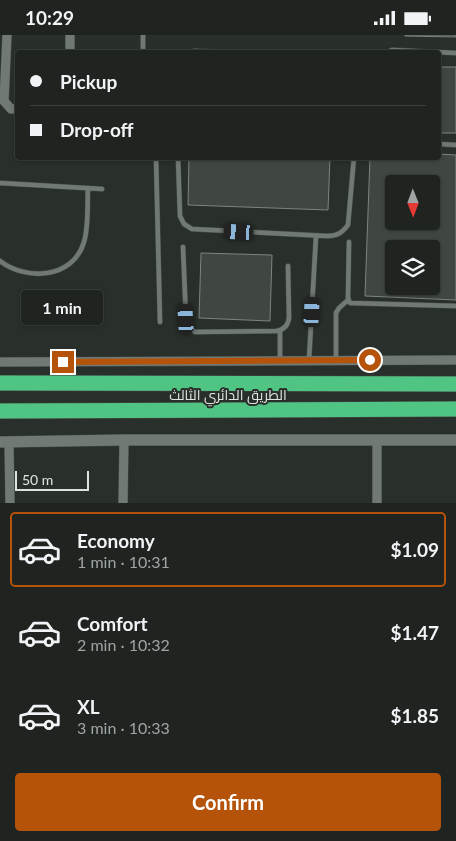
<!DOCTYPE html>
<html lang="en">
<head>
<meta charset="utf-8">
<style>
  body { margin:0; font-family:Lato,Cairo,sans-serif; background:#272c29; color:#f1f3f6; height:100vh; display:flex; flex-direction:column; font-size:19px; white-space:nowrap }
  * { box-sizing:border-box; margin:0 }
  p { font-size:16px; color:#a1a4a5 }
  .icon { flex:none; width:28px; height:28px; fill:none; stroke:currentColor; stroke-width:2; stroke-linecap:round; stroke-linejoin:round }
  .map { position:relative; height:468px; overflow:hidden }
  .side { display:flex; flex-direction:column; background:#1f2420; flex:1 }
  .side>* { flex:none }
  .guide { position:absolute; left:15px; top:15px; width:426px; height:110px; border-radius:5px; box-shadow:0 1px 4px #0004,0 0 0 1px #3c413e; display:grid; align-content:center; height:110px; padding:0 15px; background:#1f2420 }
  .needle { width:32px; rotate:179deg }
  .fabs { position:absolute; left:385px; top:140px; display:grid; gap:10px }
  .fabs a { display:grid; place-items:center; width:55px; height:55px; border-radius:5px; background:#1f2420; box-shadow:0 1px 4px #0004,0 0 0 1px #3c413e; font-size:25px }
  .scale { position:absolute; left:15px; bottom:12px; width:74px; box-sizing:border-box; padding-left:5px; border:2px solid #dfe4e1; border-top:0; font-size:14px; line-height:18px; white-space:nowrap; color:#dfe4e1; -webkit-text-stroke:4px #29302b; paint-order:stroke }
  .end { position:absolute; width:22px; height:22px; margin:-11px; border:6px solid #b45309; background:#fff; box-shadow:0 0 0 2px #fff }
  .from { border-radius:50% }
  .bubble { position:absolute; height:35px; border-radius:5px; background:#1f2420; box-shadow:0 1px 4px #0004,0 0 0 1px #3c413e; font-size:16px; font-weight:700; line-height:35px; text-align:center }
  .car { position:absolute; width:15px; height:30px; margin:-15px -8px; border-radius:6px; box-shadow:0 0 4px 1px #0007; background:linear-gradient(#222 24%,#8ab4d8 0 40%,#222 0 76%,#8ab4d8 0 86%,#222 0) }
  .guide b { display:flex; align-items:center; gap:18px; height:48px; font-size:19px }
  .guide b+b { border-top:1px solid #3c413e }
  .guide i { width:12px; height:12px; background:#f1f3f6 }
  ul { padding:9px 0 0; list-style:none }
  li { display:flex; align-items:center; gap:15px; height:75px; margin:0 10px 8px; padding:0 5px; border:2px solid transparent; border-radius:5px }
  li div { flex:1 }
  li b { display:block; font-size:19px }
  li em { font-style:normal; font-weight:700 }
  li.selected { border-color:#b45309 }
  li>.icon { width:45px; height:45px; stroke-width:1.5 }
  .cta { display:flex; gap:10px; margin-top:auto; padding:10px 15px }
  .cta a { flex:1; height:58px; border-radius:5px; background:#b45309; color:#fff; font-size:20px; font-weight:700; line-height:58px; text-align:center }
  .status { display:flex; justify-content:space-between; align-items:center; height:35px; padding:0 25px; background:#1f2420; direction:ltr }
  .status svg { height:14px; fill:currentColor }
  .map>svg:first-child { display:block }
</style>
</head>
<body>
<div class="status"><b>10:29</b><svg viewBox="0 0 49 12"><path d="M0 12V9h3v3zM5 12V6h3v6zM10 12V3h3v9zM15 12V0h3v12zM26 1h20v11H26zM47 4h2v5h-2z"/></svg></div>
<div class="map">
<svg width="456" height="469" viewBox="0 0 456 469">
  <rect width="100%" height="100%" fill="#29302b"/>
  <path fill="#404742" stroke="#7d8580" fill-rule="evenodd" d="M405,0h51v2l-51,-1z
    M439,32h17v66h-17z
    M439,119l17,1v145l-91,-4 5,-139h69zM394,149h37v37h-37zM394,214h37v37h-37z
    M189,122h141l-2,53 -140,-5z
    M201,218l71,2 -2,66 -71,-3z"/>
  <g fill="none" stroke-linecap="round" stroke-linejoin="round">
    <defs>
      <path id="service" d="M143,0v18
        M186,18l9,-2 55,2
        M386,18l6,-3 64,3
        M439,109l17,1
        M156,122l4,165
        M178,122l2,59 4,8 8,5 135,7c10,0 15,-3 21,-11l6,-68
        M0,148l102,6
        M349,207l-1,56 2,5 106,3
        M183,212l3,72 2,8 7,5 81,-1c8,-1 12,-5 13,-13l-1,-52
        M0,226c26,20 73,18 84,-19 5,-17 3,-37 4,-54
        M280,295v31
        M309,325l7,-124
        M336,325v-47l3,-5 9,-8"/>
      <path id="minor" d="M7,0l-3,66 7,8h7
        M70,18v-18
        M0,327l456,-2
        M377,405v64
        M9,407l1,62
        M123,469l1,-64"/>
      <path id="tertiary" d="M0,407l124,-2h332"/>
      <path id="motorway" d="M0,348l456,1
        M0,376l456,-2"/>
    </defs>
    <use href="#service" stroke="#474d49" stroke-width="5.5"/>
    <use href="#minor" stroke="#474d49" stroke-width="10"/>
    <use href="#tertiary" stroke="#474d49" stroke-width="12"/>
    <use href="#motorway" stroke="#474d49" stroke-width="16"/>
    <use href="#service" stroke="#717974" stroke-width="4.5"/>
    <use href="#minor" stroke="#717974" stroke-width="9"/>
    <use href="#tertiary" stroke="#717974" stroke-width="11"/>
    <use href="#motorway" stroke="#50c482" stroke-width="15"/>
  </g>
  <g fill="none" stroke-linecap="round" stroke-linejoin="round">
    <path stroke="#b45309" stroke-width="6" d="M63,327l307,-2"/>
  </g>
  <g text-anchor="middle" dominant-baseline="central" stroke-width="4" stroke-linejoin="round" paint-order="stroke">
    <g font-size="14" fill="#dfe4e1" stroke="#29302b">
      <text x="228" y="359">الطريق الدائري الثالث</text>
    </g>
  </g>
</svg>
<div class="fabs">
<a><svg class="needle" viewBox="-14 -14 28 28"><path d="M0-13l5 13h-10z" fill="#e53935"/><path d="M0 13l5-13h-10z" fill="#a1a4a5"/></svg></a>
<a><svg class="icon" aria-label="layers" viewBox="0 0 24 24"><path d="M12 4l9 5-9 5-9-5zM3 14l9 5 9-5"/></svg></a>
</div>
<div class="scale">50 m</div>
<i class="end from" style="left:370px;top:325px"></i>
<i class="end" style="left:63px;top:327px"></i>
<div class="bubble" style="left:21px;top:255px;width:82px">1 min</div>
<i class="car" style="left:239px;top:197px;rotate:273deg"></i>
<i class="car" style="left:312px;top:277px;rotate:3deg"></i>
<i class="car" style="left:186px;top:284px;rotate:357deg"></i>
<div class="guide">
<b><i class="from"></i>Pickup</b>
<b><i></i>Drop-off</b>
</div>
</div>
<section class="side">
<ul>
<li class="selected"><svg class="icon" aria-label="car" viewBox="0 0 24 24"><path d="M5 17H2v-5l4-1 3-4h7l3 4 3 1v5h-3M9 17h6M6 11h13"/><circle cx="7" cy="17" r="2"/><circle cx="17" cy="17" r="2"/></svg><div><b>Economy</b><p>1 min · 10:31</p></div><em>$1.09</em></li>
<li><svg class="icon" aria-label="car" viewBox="0 0 24 24"><path d="M5 17H2v-5l4-1 3-4h7l3 4 3 1v5h-3M9 17h6M6 11h13"/><circle cx="7" cy="17" r="2"/><circle cx="17" cy="17" r="2"/></svg><div><b>Comfort</b><p>2 min · 10:32</p></div><em>$1.47</em></li>
<li><svg class="icon" aria-label="car" viewBox="0 0 24 24"><path d="M5 17H2v-5l4-1 3-4h7l3 4 3 1v5h-3M9 17h6M6 11h13"/><circle cx="7" cy="17" r="2"/><circle cx="17" cy="17" r="2"/></svg><div><b>XL</b><p>3 min · 10:33</p></div><em>$1.85</em></li>
</ul>
<div class="cta"><a>Confirm</a></div>
</section>
</body>
</html>
